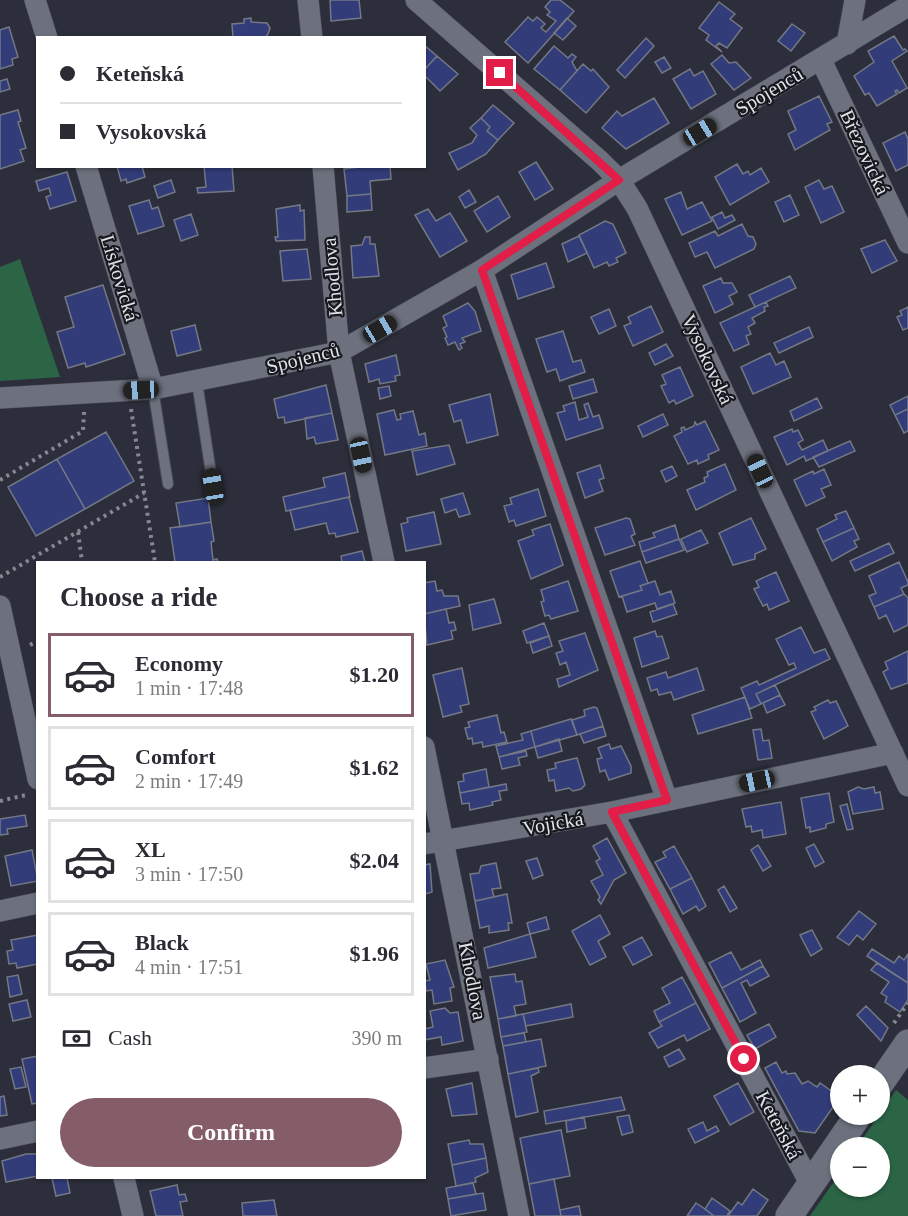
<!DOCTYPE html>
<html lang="en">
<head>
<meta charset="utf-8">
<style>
  body { margin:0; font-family:Georgia,serif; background:#f7f7f7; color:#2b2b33; height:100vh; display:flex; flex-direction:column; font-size:22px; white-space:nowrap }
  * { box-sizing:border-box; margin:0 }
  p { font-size:20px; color:#7c7c81 }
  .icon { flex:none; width:33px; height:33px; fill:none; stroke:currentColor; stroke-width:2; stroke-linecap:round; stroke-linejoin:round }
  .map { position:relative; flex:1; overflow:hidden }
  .panel { position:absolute; left:36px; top:561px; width:390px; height:618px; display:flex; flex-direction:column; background:#fff; border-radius:0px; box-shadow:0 2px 4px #0004 }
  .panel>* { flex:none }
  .guide { position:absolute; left:36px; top:36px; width:390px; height:132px; border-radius:0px; box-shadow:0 2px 4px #0004; display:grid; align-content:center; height:132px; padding:0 24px; background:#fff }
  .fabs { position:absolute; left:830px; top:1065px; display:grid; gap:12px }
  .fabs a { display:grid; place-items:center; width:60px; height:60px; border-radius:50%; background:#fff; box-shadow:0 2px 4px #0004; font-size:30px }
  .end { position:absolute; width:27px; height:27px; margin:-14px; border:8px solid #e11d48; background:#fff; box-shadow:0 0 0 3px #fff }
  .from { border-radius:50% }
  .car { position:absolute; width:18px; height:36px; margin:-18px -9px; border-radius:8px; box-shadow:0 0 4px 2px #0007; background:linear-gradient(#222 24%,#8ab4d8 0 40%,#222 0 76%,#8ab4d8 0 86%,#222 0) }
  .guide b { display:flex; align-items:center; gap:21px; height:57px; font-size:22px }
  .guide b+b { border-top:2px solid #e1e1e2 }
  .guide i { width:15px; height:15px; background:#2b2b33 }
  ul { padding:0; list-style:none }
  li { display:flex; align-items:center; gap:18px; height:84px; margin:0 12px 9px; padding:0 12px; border:3px solid #e1e1e2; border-radius:0px }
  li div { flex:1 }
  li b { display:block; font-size:22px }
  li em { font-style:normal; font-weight:700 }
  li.current { border-color:#855d69 }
  li>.icon { width:54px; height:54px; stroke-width:1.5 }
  h2 { padding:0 24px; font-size:27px; line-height:72px }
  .pay { display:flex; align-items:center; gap:15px; height:66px; padding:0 24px; font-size:22px }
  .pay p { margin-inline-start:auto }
  .primary-button { display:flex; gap:12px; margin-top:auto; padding:12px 24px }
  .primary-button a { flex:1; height:69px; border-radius:36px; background:#855d69; color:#fff; font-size:24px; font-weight:700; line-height:69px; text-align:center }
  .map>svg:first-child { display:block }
</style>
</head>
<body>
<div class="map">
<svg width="908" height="1216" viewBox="0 0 908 1216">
  <rect width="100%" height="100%" fill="#2c2f3b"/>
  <path fill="#2c6546" d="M20,259l40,118 -60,4v-114z
    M896,1090l12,10v116h-98l30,-43v13h39v-38l-22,-1z"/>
  <path fill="#313c79" stroke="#747885" stroke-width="1.5" d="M330,0h29l2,18 -30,3z
    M551,0h9l14,11 -46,52 -23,-21 23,-25 5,4 4,-4 8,7 -4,4 5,4 10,-11 -9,-6 3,-3 -5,-5z
    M719,2l16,12 -5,5 12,9 -15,20 -8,-5 -3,3 6,6 -16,-12 3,-5 -10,-7z
    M251,18v4l16,1 3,5 -2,6 -3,4h-32l-1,-14 12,-1v-4z
    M567,18l9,8 -13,14 -9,-7z
    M792,24l13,9 -14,18 -13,-10z
    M9,27l9,30 -6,2 1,6 -13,4v-39z
    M894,36l9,14 2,-1 2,2 -15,10 15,27 -8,5 -2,-3 -2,1 2,3 -20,12 -8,-13 -4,2 -11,-19 20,-14 -6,-11z
    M646,38l8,8 -29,32 -8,-8z
    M424,45l13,11 -13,14z
    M554,46l14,12 4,-4 4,3 -4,5 5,9 -17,19 -26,-21z
    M722,55l7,8 7,-1 15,16 -17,12 -23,-26z
    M437,56l21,18 -18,17 -16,-16v-5z
    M664,57l7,11 -9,5 -7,-11z
    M583,64l8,7 2,-2 16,18 -23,26 -26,-23z
    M690,69l4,7 9,-5 13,23 -25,15 -18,-30z
    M7,79l3,10 -10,3v-11z
    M819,96l13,26 -5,2 3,6 -35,20 -7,-16 8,-4 -8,-19z
    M654,98l15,25 -43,26 -24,-21 15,-17 5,5z
    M493,105l21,18 -16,17 -11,-9 3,-4 -9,-9z
    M18,110l3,11 -3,1 8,26 -6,2 4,11 -24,8v-54z
    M481,118l9,9 -3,4 11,9 -12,14 -28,16 -9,-17 23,-10 5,-8 -7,-7z
    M905,132l3,7v26l-12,6 -13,-28z
    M536,162l17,27 -18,11 -16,-28z
    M737,164l6,10 5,-3 2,4 11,-7 8,14 -39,23 -15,-28z
    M117,166h25l3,11 -18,6 -1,-4 -5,2z
    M204,166h28l2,25 -36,2 -1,-5 9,-1z
    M367,166h23l1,13 -21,2 1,13 -24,2 -3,-27z
    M67,172l9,29 -26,8 -4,-12 5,-2 -2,-7 -10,3 -3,-10z
    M171,180l4,12 -17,6 -4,-12z
    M819,180l5,9 8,-3 12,26 -23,11 -16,-36z
    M469,190l7,12 -11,6 -6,-11z
    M681,192l6,17 15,-7 10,19 -30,14 -17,-36z
    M371,194l1,16 -25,2v-16z
    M790,195l9,20 -15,7 -9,-20z
    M498,196l12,21 -23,15 -13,-21z
    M149,200l3,9 6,-2 6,19 -26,8 -9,-28z
    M300,205v6l4,-1 1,30 -29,1 -1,-4h3l-2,-28z
    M428,209l8,12 14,-8 17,28 -27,16 -25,-42z
    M722,212l3,6 7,-3 3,5 -17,9 -6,-12z
    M191,214l7,21 -17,6 -7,-21z
    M605,221l8,3 13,29 -10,5 2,4 -9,4 -2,-4 -13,6 -15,-33z
    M742,224l6,12 5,1 3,7 -2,5 -39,19 -8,-16 -12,5 -6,-14 26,-12 3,5z
    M579,236l8,17 -19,9 -6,-18z
    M365,237h5v7h5l4,32 -26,2 -2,-32 11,-1z
    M885,240l12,21 -25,12 -11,-24z
    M307,249l4,30 -28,2 -3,-30z
    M546,263l8,24 -36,12 -7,-24z
    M790,276l6,12 -41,19 -6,-12z
    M721,278l2,5h9l5,9 -8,4 4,8 -18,9 -12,-27z
    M103,285l22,69 -39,13 -1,-4 -17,5 -11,-36 17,-5 -9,-30z
    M766,302l2,4 -4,1 1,4 -13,7 3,5 -7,4 3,7 -5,2 3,8 -15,7 -14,-28z
    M468,303l7,8 6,20 -19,7 3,4 -5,2 2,4 -3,2 -4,-8 -7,3 -3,-7 2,-1 -4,-9 4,-2 -4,-10z
    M651,306l12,26 -30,14 -9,-20 7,-3 -3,-6z
    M908,307v21l-5,2 -6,-13 5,-2 -2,-4z
    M609,309l7,17 -17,8 -8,-17z
    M195,325l6,25 -24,6 -6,-25z
    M809,327l4,10 -34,16 -5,-10z
    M563,331l10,31 8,-2 4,12 -25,9 -4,-12 -9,3 -11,-33z
    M666,344l7,12 -18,9 -6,-12z
    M770,353l6,12 8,-4 7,16 -38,17 -12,-27z
    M396,355l4,20 -5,1 1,5 -16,3 -1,-5 -10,3 -4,-18z
    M680,367l13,29 -17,8 -2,-4 -5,3 -8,-17 5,-2 -4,-9z
    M593,379l4,13 -24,7 -4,-13z
    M326,385l6,28 -47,10 -1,-6 -6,1 -4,-19z
    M389,386l2,10 -11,3 -2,-11z
    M490,394l8,41 -31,8 -6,-23 -7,2 -5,-17z
    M908,396v13l-13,6 -5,-10z
    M817,398l5,10 -28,13 -4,-10z
    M575,402l4,18 9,-3 -4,-12 4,-2 5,14 6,-2 4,13 -37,12 -9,-27 8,-2 -2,-5z
    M908,409v22l-4,2 -9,-18z
    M394,410l3,10 4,-1 -1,-5 13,-3 6,24 6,-2 2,13 -42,9 -8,-41z
    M332,413l6,27 -22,4 -2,-7 -7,2 -2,-21z
    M663,414l5,11 -25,12 -5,-11z
    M705,421l14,29 -11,5 1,4 -11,5 -1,-4 -9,4 -14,-28 8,-4 -1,-4 3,-1 1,3 9,-4 1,-4 2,3z
    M792,429l1,3 5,-2 5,10 -5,3 4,7 21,-10 5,11 -22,10 -2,-5 -17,9 -13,-28z
    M106,432l28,49 -49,28 -28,-50z
    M850,441l5,10 -36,16 -6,-10z
    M449,445l6,19 -38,11 -5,-24z
    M57,459l28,50 -49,27 -28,-49z
    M725,464l11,26 -40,20 -9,-20 18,-8 -1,-4 4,-2 -1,-4z
    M600,465l4,13 -5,2 4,11 -18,7 -8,-25z
    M672,466l5,10 -11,6 -5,-11z
    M824,469l7,16 -10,4 4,8 -19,9 -12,-26 19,-9 1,3z
    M345,473l5,24 -64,14 -3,-14 42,-10 -2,-9z
    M538,489l8,27 -30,10 -2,-6 -5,2 -5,-16 8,-2 -2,-6z
    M463,493l7,21 -11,3 -3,-8 -11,4 -4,-14z
    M349,497l9,35 -22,5 -1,-4 -6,1 -3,-11 -31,7 -5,-20z
    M208,498l3,24 -31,5 -4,-24z
    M846,511l8,17 -31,14 -6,-13 20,-10 -2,-4z
    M434,512l7,32 -35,7 -5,-27 7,-2 -1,-4z
    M626,518l4,1 5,15 -4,2 4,9 -30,10 -10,-27z
    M751,518l15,31 -11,5v5l-22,6 -14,-32z
    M211,522l3,19 -3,1 2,18 4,-1 1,3h-43l-5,-34z
    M550,524l13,41 -32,14 -13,-38 16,-6 -2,-5z
    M675,525l4,14 -37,13 -3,-10 16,-5 -2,-4z
    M854,528l5,11 -5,2 3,6 -25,14 -9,-19z
    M701,530l7,13 -21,9 -6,-13z
    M679,539l5,11 -38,13 -4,-11z
    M889,543l5,10 -39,18 -5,-10z
    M362,551l3,11h-23l-1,-6z
    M640,561l8,22 -8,3 2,4 -23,7 -9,-26z
    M899,562l9,20v3l-7,3 3,6 -30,13 -5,-11 7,-3 -7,-17z
    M776,572l13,29 -20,9 -2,-6 -4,2 -9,-17 5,-2 -3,-6z
    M435,581l2,10 5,-1 2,6h14l2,10 -36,8v-31z
    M568,581l10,30 -27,8 -2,-4 -4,1 -4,-14 3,-1 -3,-11z
    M655,581l5,14 11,-4 4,12 -18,6 -2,-6 -28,9 -5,-16 20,-6 -2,-4z
    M904,594l4,4v27l-14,7 -8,-17 -7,4 -5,-12z
    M494,599l7,24 -28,7 -4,-25z
    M673,604l4,10 -24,8 -3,-10z
    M446,609l3,14 5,-1 2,8 -5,1 2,8 -26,6 -3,-31z
    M544,623l5,13 -22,7 -4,-12z
    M801,627l13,26 11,-4 5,10 -74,35 5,10 -11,5 -9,-21 16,-7 2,4 37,-17 -2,-5 -5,2 -13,-26z
    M655,631l2,6 5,-1 7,22 -27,9 -8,-29z
    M585,633l13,37 -39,17 -2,-8 13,-4 -4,-13 -6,3 -4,-12 7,-2 -4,-10z
    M549,636l3,10 -19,7 -3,-10z
    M908,651v32l-17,6 -8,-17 5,-3 -3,-7z
    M462,668l7,36 -9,2 2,6 -19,5 -10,-42z
    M697,668l7,22 -30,10 -3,-8 -12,3 -2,-6 -6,2 -4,-13 19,-6 2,6z
    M775,685l5,10 -19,9 -5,-10z
    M780,695l5,10 -18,8 -4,-10z
    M745,697l7,21 -54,16 -6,-19z
    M828,700l2,3 6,-2 12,25 -24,13 -13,-27 5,-2 -2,-3z
    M594,707l3,1 6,18 -26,9 -5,-15 13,-4 -1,-6z
    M497,715l4,18 3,-1 3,10 -24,5 -1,-5 -9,2 -1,-6 -4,1 -3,-11 5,-1 -2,-5z
    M571,719l6,16 -42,12 -4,-16z
    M603,726l3,10 -22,7 -4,-9z
    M761,729l2,12 6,-1 3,18 -14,2 -5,-30z
    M531,731l4,16 -36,10 -3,-11 27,-6 -2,-6z
    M559,739l3,12 -24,7 -3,-11z
    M609,744l2,5 10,-3 10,20v7l-22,7 -4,-10 -5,2 -3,-13 5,-1 -4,-10z
    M526,751l1,5 -9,2 2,7 -18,4 -3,-12z
    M577,758l8,27 -4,4 -8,2 -4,-3 -13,3 -2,-11 -5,1 -2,-11 9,-2 -1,-5z
    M486,769l3,18 -29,6 -2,-11 6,-1 -1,-7z
    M506,784l1,6 -8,1 2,9 -9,2 1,3 -23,5 -1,-7 -7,1 -2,-11z
    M858,787l6,2 10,-2 1,6 5,-1 3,17 -30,5 -5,-22z
    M829,793l5,29 -8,2v4l-16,4v-5l-4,1 -5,-30z
    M781,802l5,32 -23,4 -1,-8 -10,2 -1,-6 -5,1 -4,-18z
    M847,804l6,25 -6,1 -7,-24z
    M25,815l2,11 -20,3 1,5 -8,1v-16z
    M607,838l19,35 -12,7 -13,24 -3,-4 2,-3 -9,-16 12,-6 -7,-14 4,-2 -7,-13z
    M814,844l10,18 -9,5 -9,-19z
    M758,845l13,21 -8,5 -12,-21z
    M674,846l18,32 -22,11 -15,-27 11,-5 -3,-5z
    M32,850l6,31 -27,5 -6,-30z
    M537,858l6,17 -10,4 -7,-18z
    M496,863l5,25 -9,1 2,8 -19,4 -5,-27 9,-1 2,-7z
    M430,864l2,28 -7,2 -1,5v-34z
    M692,878l14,28 -7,5 -3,-5 -13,8 -13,-25z
    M724,886l13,22 -7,4 -12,-22z
    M507,894l5,29h-4l1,7 -20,3v-7l-9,2 -5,-27z
    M859,911l17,13 -13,16 -6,-5 -8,10 -12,-8z
    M600,915l10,19 -12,7 8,16 -16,8 -18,-34z
    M546,917l3,12 -19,5 -3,-11z
    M812,930l10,19 -11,7 -11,-21z
    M530,934l6,23 -48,11 -4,-20z
    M38,935v29l-21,4 -1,-5 -7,1 -2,-13 6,-1 -2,-10z
    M642,937l10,18 -19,10 -10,-18z
    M872,949l22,14 5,-7 5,4 4,-6v29l-41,-27z
    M731,952l10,18 17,-9 2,-1 3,6 -41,22 -13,-25z
    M445,960l9,27 -4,1 2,13 -18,3 -2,-14 -6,1 -1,-10 5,-1 -4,-16z
    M877,963l31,20v17l-8,12 -15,-10 2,-5 -6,-4 8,-11 -18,-12z
    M763,966l6,10 -19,10 -3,-6 -6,3 15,30 -16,9 -18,-34z
    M515,974l1,8 6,-1 4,23 -12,2 2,10 -18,3 -8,-42z
    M18,975l4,19 -12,3 -3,-20z
    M682,977l14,26 -37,19 -5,-11 16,-8 -8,-15z
    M27,1000l4,17 -18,4 -4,-17z
    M696,1003l14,26 -23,12 -3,-6 -26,13 -9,-15 13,-7 -3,-4z
    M571,1004l2,13 -47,9 -3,-12z
    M866,1006l22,22 -7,13 -24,-26z
    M445,1008l5,5 8,-1 5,29 -21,4 -1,-8 -17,3v-11l9,-2 -3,-16z
    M523,1014l4,18 -26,5 -3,-18z
    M769,1024l7,13 -21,12 -8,-14z
    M524,1033l2,9 -23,4 -2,-9z
    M541,1039l5,27 -38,8 -5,-28z
    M679,1049l6,10 -16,8 -5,-10z
    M38,1056v47l-6,1 -10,-45z
    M776,1062l6,11 4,-2 1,3 8,-1 7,11 6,-3 9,6 3,-4 20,14 -25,36 -16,-2 -34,-63z
    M21,1067l5,20 -11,2 -5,-20z
    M538,1068l1,4 -8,4 7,36 -22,5 -8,-43z
    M472,1083l5,31 -25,2 -6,-27z
    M738,1083l16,29 -24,13 -16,-29z
    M4,1096l3,19 -7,1v-19z
    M621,1097l4,13 -79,14 -2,-13z
    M629,1115l4,17 -11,3 -5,-18z
    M584,1117l2,11 -19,4 -1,-11z
    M703,1122l4,9 9,-5 3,5 -24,12 -7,-14z
    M561,1130l9,46 -41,8 -9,-46z
    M469,1140l1,4h13l3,14 -34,7 -4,-21z
    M26,1154h12v22l-32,6 -4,-21z
    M486,1158l2,14 -13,6 1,4 -20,4 -4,-21z
    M52,1178h15l3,15 -14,3z
    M554,1179l7,37h-26l-6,-32z
    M473,1183l3,11 -28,5 -2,-11z
    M177,1185l2,10 6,-1 2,7 -7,1 3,14h-27l-6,-25z
    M753,1189l15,11 -11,16h-29l10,-14 4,3z
    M483,1193l3,17 -35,6 -3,-17z
    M712,1198l18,13 -3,5h-13l-9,-7z
    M274,1200l3,16h-34l-1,-13z
    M696,1203l9,6 9,7h-27z
    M579,1206l2,10h-20l-1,-6z"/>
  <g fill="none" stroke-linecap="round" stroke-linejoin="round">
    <defs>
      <path id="service" d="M197,382l16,104
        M153,389l15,95"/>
      <path id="minor" d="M35,0l12,38
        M308,0l4,38
        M416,0l184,161 19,19 18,28 271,578
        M847,44l8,-44
        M821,60l87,183
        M86,166l67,223
        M323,166l16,186 45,210
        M482,270l185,530
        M0,398l153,-9 186,-37 143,-82 137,-90 289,-174
        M0,606l38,173
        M424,747l95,469
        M612,812l199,373
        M424,844l188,-32 281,-59
        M0,911l38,-8
        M424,1068l64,-9
        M0,1139l38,-8
        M124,1178l9,38"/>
      <path id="tertiary" d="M879,1085l29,-42
        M789,1216l70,-102"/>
    </defs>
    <use href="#service" stroke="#4a4c56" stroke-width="12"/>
    <use href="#minor" stroke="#4a4c56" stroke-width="22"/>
    <use href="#tertiary" stroke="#4a4c56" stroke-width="28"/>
    <path stroke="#858892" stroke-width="4" stroke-dasharray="3 4.5" stroke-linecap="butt" d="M131,409l24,153
      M0,480l83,-49 1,-19
      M78,532l4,30
      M0,577l144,-84
      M30,645l8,-4
      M0,801l26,-6
      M894,1023l14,-20"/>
    <use href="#service" stroke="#6d717e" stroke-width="10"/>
    <use href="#minor" stroke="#6d717e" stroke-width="21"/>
    <use href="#tertiary" stroke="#6d717e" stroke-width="27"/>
  </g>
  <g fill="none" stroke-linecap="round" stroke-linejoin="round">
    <path stroke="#e11d48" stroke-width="8" d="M500,73l119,107 -137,90 185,530 -55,12 132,247"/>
  </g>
  <g text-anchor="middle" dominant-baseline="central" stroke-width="4.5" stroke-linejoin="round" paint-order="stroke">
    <g font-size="20" fill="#e0e2ea" stroke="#16181d">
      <text transform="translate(769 91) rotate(-31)">Spojenců</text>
      <text transform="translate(865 152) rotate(65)">Březovická</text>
      <text transform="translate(332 277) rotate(-95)">Khodlova</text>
      <text transform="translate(120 278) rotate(73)">Lískovická</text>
      <text transform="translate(303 358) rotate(-14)">Spojenců</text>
      <text transform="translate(708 359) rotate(65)">Vysokovská</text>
      <text transform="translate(553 823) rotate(-10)">Vojická</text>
      <text transform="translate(473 981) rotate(79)">Khodlova</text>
      <text transform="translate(779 1125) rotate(62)">Keteňská</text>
    </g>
  </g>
</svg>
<div class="fabs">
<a>+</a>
<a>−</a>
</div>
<i class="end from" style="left:744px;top:1059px"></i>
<i class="end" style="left:500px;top:73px"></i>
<i class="car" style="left:700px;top:132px;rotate:59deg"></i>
<i class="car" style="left:380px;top:329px;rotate:60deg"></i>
<i class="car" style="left:141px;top:390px;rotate:267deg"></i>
<i class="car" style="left:361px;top:455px;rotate:168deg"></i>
<i class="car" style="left:760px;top:471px;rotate:335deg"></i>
<i class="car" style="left:213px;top:486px;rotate:351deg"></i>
<i class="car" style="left:757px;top:781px;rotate:258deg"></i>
<div class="guide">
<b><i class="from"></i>Keteňská</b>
<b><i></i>Vysokovská</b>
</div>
<section class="panel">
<h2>Choose a ride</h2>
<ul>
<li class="current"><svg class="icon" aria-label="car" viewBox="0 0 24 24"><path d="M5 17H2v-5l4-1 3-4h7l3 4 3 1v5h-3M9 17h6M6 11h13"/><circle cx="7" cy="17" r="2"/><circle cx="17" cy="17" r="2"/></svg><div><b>Economy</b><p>1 min · 17:48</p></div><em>$1.20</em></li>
<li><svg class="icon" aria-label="car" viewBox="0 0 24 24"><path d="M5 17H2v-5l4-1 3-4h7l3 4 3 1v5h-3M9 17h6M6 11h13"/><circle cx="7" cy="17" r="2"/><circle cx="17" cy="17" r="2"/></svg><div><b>Comfort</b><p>2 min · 17:49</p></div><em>$1.62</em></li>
<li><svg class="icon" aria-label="car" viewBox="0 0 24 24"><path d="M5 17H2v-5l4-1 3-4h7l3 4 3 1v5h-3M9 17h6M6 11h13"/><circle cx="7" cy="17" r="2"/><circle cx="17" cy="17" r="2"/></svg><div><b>XL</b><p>3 min · 17:50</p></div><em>$2.04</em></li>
<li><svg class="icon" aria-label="car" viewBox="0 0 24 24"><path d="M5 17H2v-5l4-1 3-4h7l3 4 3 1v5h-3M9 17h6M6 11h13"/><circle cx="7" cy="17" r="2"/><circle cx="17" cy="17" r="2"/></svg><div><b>Black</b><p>4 min · 17:51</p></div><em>$1.96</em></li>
</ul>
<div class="pay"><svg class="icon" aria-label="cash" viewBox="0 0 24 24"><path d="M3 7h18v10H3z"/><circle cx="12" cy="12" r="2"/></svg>Cash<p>390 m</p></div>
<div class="primary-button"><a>Confirm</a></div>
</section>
</div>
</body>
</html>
